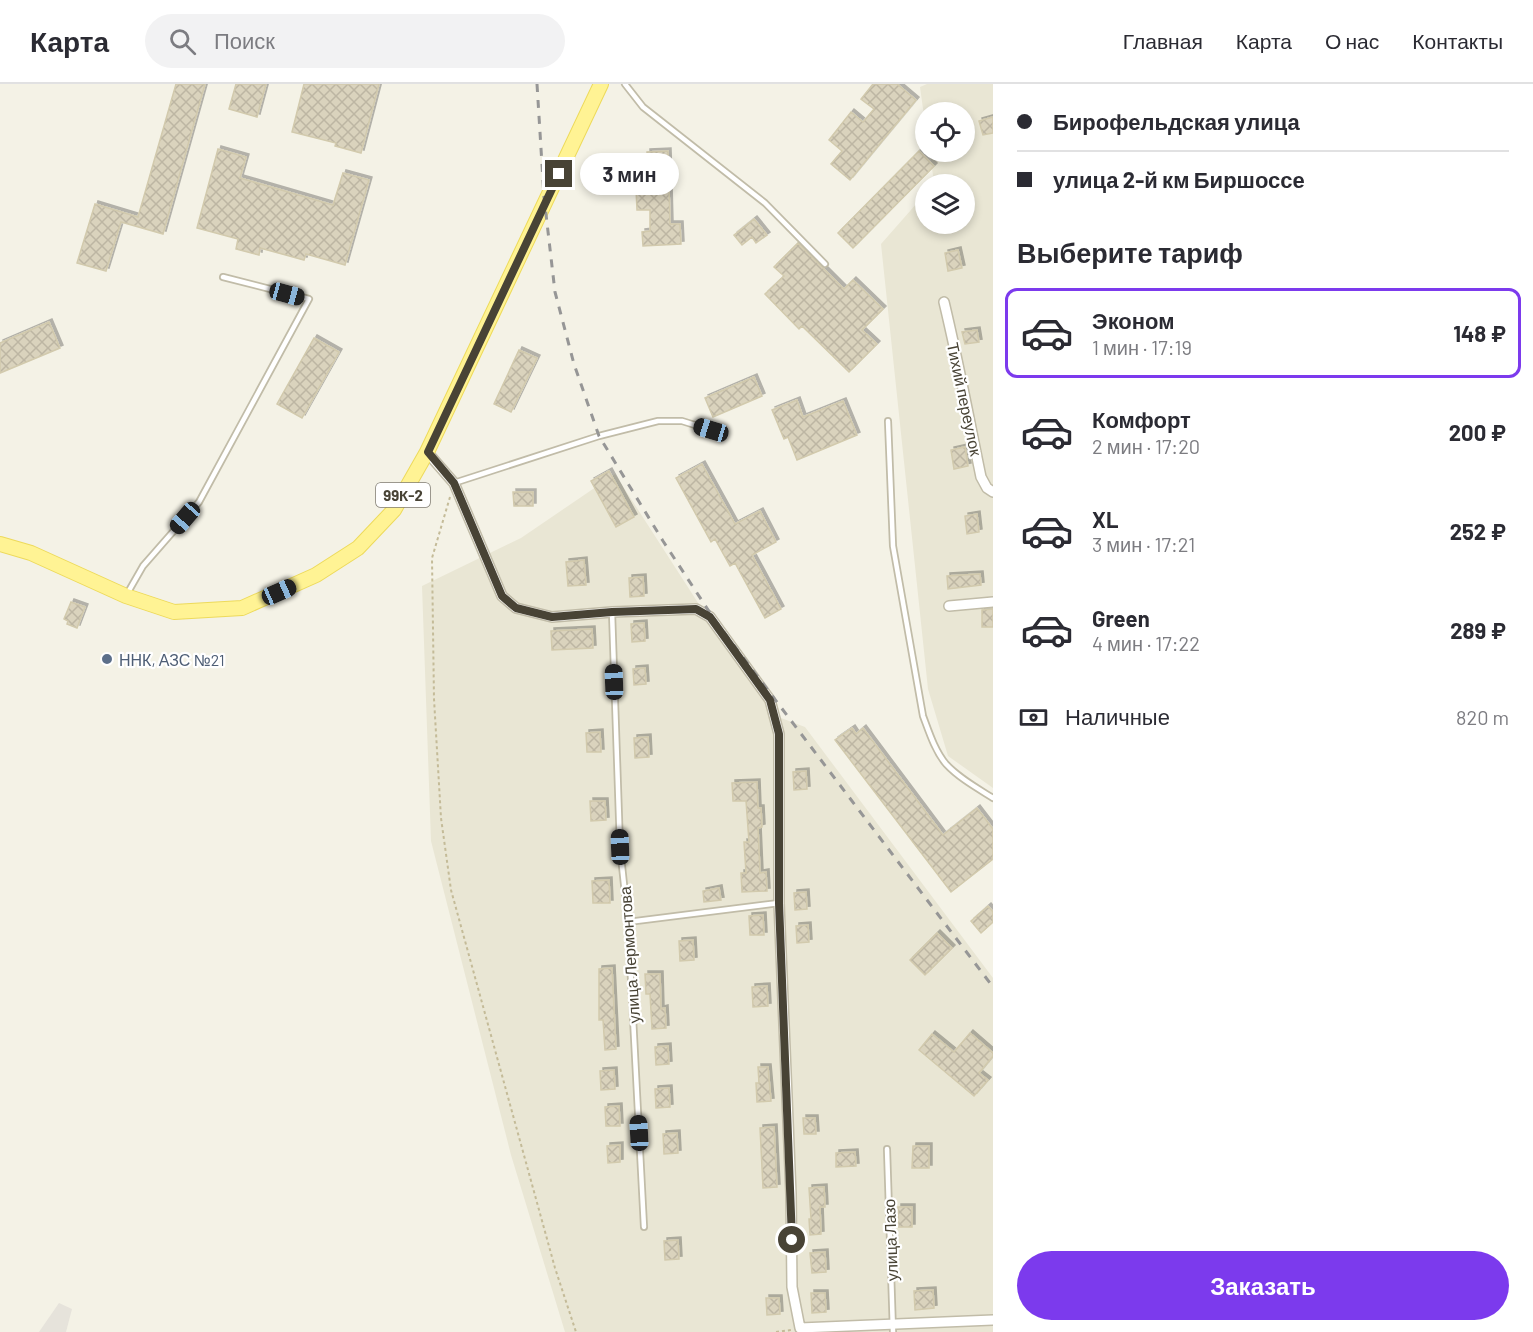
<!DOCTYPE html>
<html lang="ru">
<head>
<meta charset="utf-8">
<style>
  body { margin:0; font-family:Barlow,sans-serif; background:#f2f2f3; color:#2b2b33; height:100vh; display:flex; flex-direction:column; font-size:22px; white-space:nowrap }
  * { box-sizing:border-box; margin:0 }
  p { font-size:20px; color:#7c7c81 }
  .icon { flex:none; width:33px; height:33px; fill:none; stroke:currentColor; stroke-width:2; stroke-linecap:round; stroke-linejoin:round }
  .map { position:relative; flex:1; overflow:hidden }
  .panel { display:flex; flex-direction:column; background:#fff; width:540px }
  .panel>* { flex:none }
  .hud { display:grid; align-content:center; height:132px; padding:0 24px; background:#fff }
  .tools { position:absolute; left:915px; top:18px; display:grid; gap:12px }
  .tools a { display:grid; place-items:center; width:60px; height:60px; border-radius:50%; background:#fff; box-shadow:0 3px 9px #0003; font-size:30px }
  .end { position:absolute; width:27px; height:27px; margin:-14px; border:8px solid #484335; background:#fff; box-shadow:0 0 0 3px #fff }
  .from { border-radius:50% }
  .bubble { position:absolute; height:42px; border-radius:21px; background:#fff; box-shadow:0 3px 9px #0003; font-size:20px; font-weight:700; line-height:42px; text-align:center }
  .car { position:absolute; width:18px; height:36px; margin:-18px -9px; border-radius:8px; box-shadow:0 0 4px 2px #0007; background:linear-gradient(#222 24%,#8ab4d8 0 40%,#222 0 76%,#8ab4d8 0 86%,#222 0) }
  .hud b { display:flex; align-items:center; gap:21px; height:57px; font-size:22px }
  .hud b+b { border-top:2px solid #e1e1e2 }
  .hud i { width:15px; height:15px; background:#2b2b33 }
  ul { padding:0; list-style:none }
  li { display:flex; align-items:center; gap:18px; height:90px; margin:0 12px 9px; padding:0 12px; border:3px solid transparent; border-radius:12px }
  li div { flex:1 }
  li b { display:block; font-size:22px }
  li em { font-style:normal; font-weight:700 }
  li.on { border-color:#7c3aed }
  li>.icon { width:54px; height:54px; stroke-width:1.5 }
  h2 { padding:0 24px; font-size:27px; line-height:72px }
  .pay { display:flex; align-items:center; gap:15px; height:66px; padding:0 24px; font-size:22px }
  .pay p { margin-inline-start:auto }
  .primary-button { display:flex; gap:12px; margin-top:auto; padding:12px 24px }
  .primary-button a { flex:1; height:69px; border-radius:36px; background:#7c3aed; color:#fff; font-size:24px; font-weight:700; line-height:69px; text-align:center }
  header { display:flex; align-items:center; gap:36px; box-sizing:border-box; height:84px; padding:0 30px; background:#fff; border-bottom:2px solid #e1e1e2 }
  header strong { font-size:28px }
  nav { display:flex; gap:33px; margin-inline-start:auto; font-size:21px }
  .search { width:420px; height:54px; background:#f2f2f3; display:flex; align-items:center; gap:15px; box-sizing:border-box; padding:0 21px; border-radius:33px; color:#7c7c81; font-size:22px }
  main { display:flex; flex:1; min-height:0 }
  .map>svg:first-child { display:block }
</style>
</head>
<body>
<header>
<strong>Карта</strong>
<div class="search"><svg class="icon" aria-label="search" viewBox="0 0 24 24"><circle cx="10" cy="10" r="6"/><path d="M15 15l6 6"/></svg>Поиск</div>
<nav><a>Главная</a><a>Карта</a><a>О нас</a><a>Контакты</a></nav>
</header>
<main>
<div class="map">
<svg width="993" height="1248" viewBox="0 0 993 1248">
  <defs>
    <pattern id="building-cross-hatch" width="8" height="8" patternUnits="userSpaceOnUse" patternTransform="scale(1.5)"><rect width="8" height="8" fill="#dad3bd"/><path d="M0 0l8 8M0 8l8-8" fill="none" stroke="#bdb6a3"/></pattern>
    <filter id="shadow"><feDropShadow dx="3" dy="-3" stdDeviation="0" flood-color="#0004"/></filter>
  </defs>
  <rect width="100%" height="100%" fill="#f4f2e6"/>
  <path fill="#e9e6d4" d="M927,0h66v704l-45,-32 -20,-67 -47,-445 44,-50 1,30h38v-40h-30l-4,-32h34v-40h-38l-1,11 -5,-36z
    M615,390l116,180 50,64 24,9 188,251v354h-428l-54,-177 -80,-314 -9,-255 99,-48z"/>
  <path fill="#e6e3db" d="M59,1219l13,6 -6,23h-27z"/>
  <path fill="url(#building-cross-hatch)" stroke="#d2caad" stroke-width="1.5" filter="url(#shadow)" d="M176,0h29l-42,150 -42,-12 -15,49 -29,-8 18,-59 43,13z
    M236,0h30l-9,33 -28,-8z
    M304,0h75l-18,69 -26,-7 1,-3 -44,-11z
    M873,0h24l19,16 -66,80 -19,-16 11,-13 -13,-11 22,-28 12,10 11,-13 -13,-10z
    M993,33v16l-10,2 -4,-14z
    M218,65l28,8 -6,21 93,27 10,-32 26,7 -24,85 -39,-11 -2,6 -44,-12 -1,7 -23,-6 2,-10 -41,-11z
    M668,67l2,73h10l1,20 -38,2 -1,-14 8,-1v-21h-13l-1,-21 13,-1 -2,-36z
    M919,67l15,15 -81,82 -15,-15z
    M754,135l13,16 -11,8 -4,-6 -10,8 -8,-10z
    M798,159l46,46 9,-9 30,29 -21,21 15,14 -28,28 -47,-46 -3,3 -34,-35 19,-18 -10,-9z
    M958,166l4,18 -14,3 -3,-18z
    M49,238l11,26 -60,25v-30z
    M977,246l2,12 -14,2 -3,-12z
    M314,254l25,14 -37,66 -25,-14z
    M519,266l18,8 -26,54 -17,-8z
    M754,293l8,19 -49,21 -8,-19z
    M797,316l6,17 40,-16 14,34 -60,25 -9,-23 -4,2 -12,-29z
    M965,363l3,19 -14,3 -3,-19z
    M702,380l33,60 25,-13 16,31 -24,13 29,54 -16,9 -30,-55 -5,3 -15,-27 -4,3 -35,-64z
    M609,387l25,46 -18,10 -25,-46z
    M513,408h20v14h-19z
    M977,430l2,18 -12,2 -2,-18z
    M584,476l2,25 -18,1 -2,-24z
    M980,490l1,11 -33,4 -1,-13z
    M643,493l1,19 -14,1 -1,-19z
    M71,518l14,5 -8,21 -10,-4 1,-3 -4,-2z
    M993,525v18h-11v-17z
    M644,539l1,18 -13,1 -1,-18z
    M592,545l1,19 -41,2 -1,-19z
    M645,584l1,16 -12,1 -1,-16z
    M852,644l4,6 7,-6 80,107 34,-27 16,21v30l-42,33 -116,-152z
    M600,648l1,20h-14l-1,-19z
    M648,653l1,20 -14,1 -1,-20z
    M806,687l1,18 -13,1 -1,-18z
    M757,698l1,26h3l1,19 -4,1 2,45 6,-1 1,19 -25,1 -1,-19h5l-2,-31h5l-3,-41h-13l-1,-18z
    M590,717h15l1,19 -15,1z
    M609,796l1,23h-17l-1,-22z
    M719,804l2,12 -17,2 -1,-11z
    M806,808l1,17 -12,1 -1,-17z
    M988,822l5,6v10l-12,11 -10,-12z
    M763,831l1,20h-14l-1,-19z
    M808,841l1,17 -12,1 -1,-17z
    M937,849l15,15 -27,27 -15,-15z
    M693,856l1,20 -14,1 -1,-20z
    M612,884l4,81 -11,1 -2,-30h-4v-51z
    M645,890h15l1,35 4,-1 1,20 -14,1 -2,-35h-4z
    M767,902l1,20 -15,1 -1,-20z
    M970,949l23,20v3l-14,17 9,7 -14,16 -55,-46 13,-16 22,18z
    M668,962l1,18 -13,1 -1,-18z
    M758,983h10l3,34 -14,1 -1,-19h3z
    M614,986l1,19 -14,1 -1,-19z
    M669,1004l1,19 -14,1 -1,-19z
    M619,1022l1,20h-14l-1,-19z
    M803,1034h12l1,16h-12z
    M774,1043l3,60 -14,1 -3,-60z
    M677,1049l1,20 -14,1 -1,-20z
    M620,1061v17l-12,1 -1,-17z
    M913,1062h16v22h-17z
    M855,1068l1,14 -20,1v-14z
    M824,1103l1,20h-5l1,27 -11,1 -1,-16h2l-2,-31z
    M898,1123h14v20h-14z
    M678,1156l1,19 -14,1 -1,-19z
    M825,1168l1,20 -14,1 -2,-20z
    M933,1206l1,18 -19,2 -1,-19z
    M811,1209h14l1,19 -14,1z
    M766,1214h13l1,16 -13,1z"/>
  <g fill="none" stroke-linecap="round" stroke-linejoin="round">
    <defs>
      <path id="service" d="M625,0l18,23 122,96 60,61
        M888,337l5,125 30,170c6,16 12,35 23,48 13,14 31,24 47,34
        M454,399l145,-47 59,-15h24l29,9
        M127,510l16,-28 56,-64 110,-203 -86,-22
        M612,528l8,235 8,75 16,305
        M628,838l151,-19
        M887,1065l6,183"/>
      <path id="minor" d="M944,218c14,58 25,117 37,175l6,11 6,4
        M427,368l27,31 48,113 14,12 36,9 60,-5 84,-3 14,8 60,83 9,34v169l12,291 1,93 8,41 193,-8
        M949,522l44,-4"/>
      <path id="primary" d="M0,460l31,9 95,43 48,16 68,-4 74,-33 42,-27 36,-38 33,-58 174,-368"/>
    </defs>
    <use href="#service" stroke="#c1bca8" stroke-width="8"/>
    <use href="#minor" stroke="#c1bca8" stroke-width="12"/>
    <use href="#primary" stroke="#edda5b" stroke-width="16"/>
    <path stroke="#c4bb98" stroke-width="2" stroke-dasharray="3 3" stroke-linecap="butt" d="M450,413l-18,61 2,141 7,119 10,72 104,378 21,64
      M776,1248l15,-2"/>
    <use href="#service" stroke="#fff" stroke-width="4.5"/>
    <use href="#minor" stroke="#fff" stroke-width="9"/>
    <use href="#primary" stroke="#fff394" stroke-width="14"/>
    <path stroke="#969696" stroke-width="3" stroke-dasharray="8 8" stroke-linecap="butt" d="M537,0l7,113 11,95 19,72 25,72 64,105 51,78 279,368"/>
  </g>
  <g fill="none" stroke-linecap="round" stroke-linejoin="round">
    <path stroke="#484335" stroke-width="8" d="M559,90l-131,278 26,31 48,113 14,12 36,9 60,-5 84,-3 14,8 60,83 9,34v169l13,337"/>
  </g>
  <circle fill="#5c6f8a" stroke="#fff" stroke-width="2" cx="107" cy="575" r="6"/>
  <g text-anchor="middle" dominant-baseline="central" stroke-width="4.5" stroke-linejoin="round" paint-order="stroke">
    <rect fill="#fff" stroke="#7f7b72" stroke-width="1.5" x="376" y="399" width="54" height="24" rx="4.5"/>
    <g font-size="15" font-weight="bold" fill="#484335">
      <text x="403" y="411">99К-2</text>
    </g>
    <g font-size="16" fill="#484335" stroke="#fff">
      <text transform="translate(965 315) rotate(78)">Тихий переулок</text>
      <text transform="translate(629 871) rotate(-94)">улица Лермонтова</text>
      <text transform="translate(890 1156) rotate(-92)">улица Лазо</text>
    </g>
    <g font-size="16" fill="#4e5e75" stroke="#fff" text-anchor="start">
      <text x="119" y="575">ННК, АЗС №21</text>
    </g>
  </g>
</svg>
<div class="tools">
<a><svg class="icon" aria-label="locate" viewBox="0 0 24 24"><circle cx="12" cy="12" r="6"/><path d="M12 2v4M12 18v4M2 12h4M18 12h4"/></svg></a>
<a><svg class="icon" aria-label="layers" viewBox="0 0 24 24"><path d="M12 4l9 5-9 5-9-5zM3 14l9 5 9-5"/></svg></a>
</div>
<i class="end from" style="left:792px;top:1156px"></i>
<i class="end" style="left:559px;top:90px"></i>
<div class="bubble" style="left:580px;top:69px;width:99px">3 мин</div>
<i class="car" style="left:287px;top:210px;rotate:105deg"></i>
<i class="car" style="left:711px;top:346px;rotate:287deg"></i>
<i class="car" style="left:185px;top:434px;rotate:221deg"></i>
<i class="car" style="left:279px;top:508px;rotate:66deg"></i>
<i class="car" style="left:614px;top:598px;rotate:358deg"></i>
<i class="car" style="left:620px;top:763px;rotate:358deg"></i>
<i class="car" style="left:639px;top:1049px;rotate:357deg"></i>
</div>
<section class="panel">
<div class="hud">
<b><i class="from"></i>Бирофельдская улица</b>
<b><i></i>улица 2-й км Биршоссе</b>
</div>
<h2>Выберите тариф</h2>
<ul>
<li class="on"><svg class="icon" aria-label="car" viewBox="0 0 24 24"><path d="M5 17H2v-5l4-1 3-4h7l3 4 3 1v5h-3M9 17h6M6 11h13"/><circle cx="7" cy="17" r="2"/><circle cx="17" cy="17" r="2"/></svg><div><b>Эконом</b><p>1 мин · 17:19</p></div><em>148 ₽</em></li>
<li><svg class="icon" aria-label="car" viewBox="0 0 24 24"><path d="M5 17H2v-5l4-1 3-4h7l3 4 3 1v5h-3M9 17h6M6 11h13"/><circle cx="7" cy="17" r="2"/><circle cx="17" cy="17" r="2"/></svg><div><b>Комфорт</b><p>2 мин · 17:20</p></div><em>200 ₽</em></li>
<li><svg class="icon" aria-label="car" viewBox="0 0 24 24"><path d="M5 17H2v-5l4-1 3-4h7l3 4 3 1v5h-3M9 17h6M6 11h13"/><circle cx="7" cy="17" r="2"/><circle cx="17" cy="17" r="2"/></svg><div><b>XL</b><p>3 мин · 17:21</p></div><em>252 ₽</em></li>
<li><svg class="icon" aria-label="car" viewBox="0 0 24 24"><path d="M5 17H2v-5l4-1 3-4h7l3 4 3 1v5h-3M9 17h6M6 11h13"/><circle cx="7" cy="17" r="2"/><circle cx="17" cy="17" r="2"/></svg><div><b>Green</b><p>4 мин · 17:22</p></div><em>289 ₽</em></li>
</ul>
<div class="pay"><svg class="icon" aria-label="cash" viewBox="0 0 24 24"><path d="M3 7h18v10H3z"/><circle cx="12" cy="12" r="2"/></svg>Наличные<p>820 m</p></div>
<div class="primary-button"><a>Заказать</a></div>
</section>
</main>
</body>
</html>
